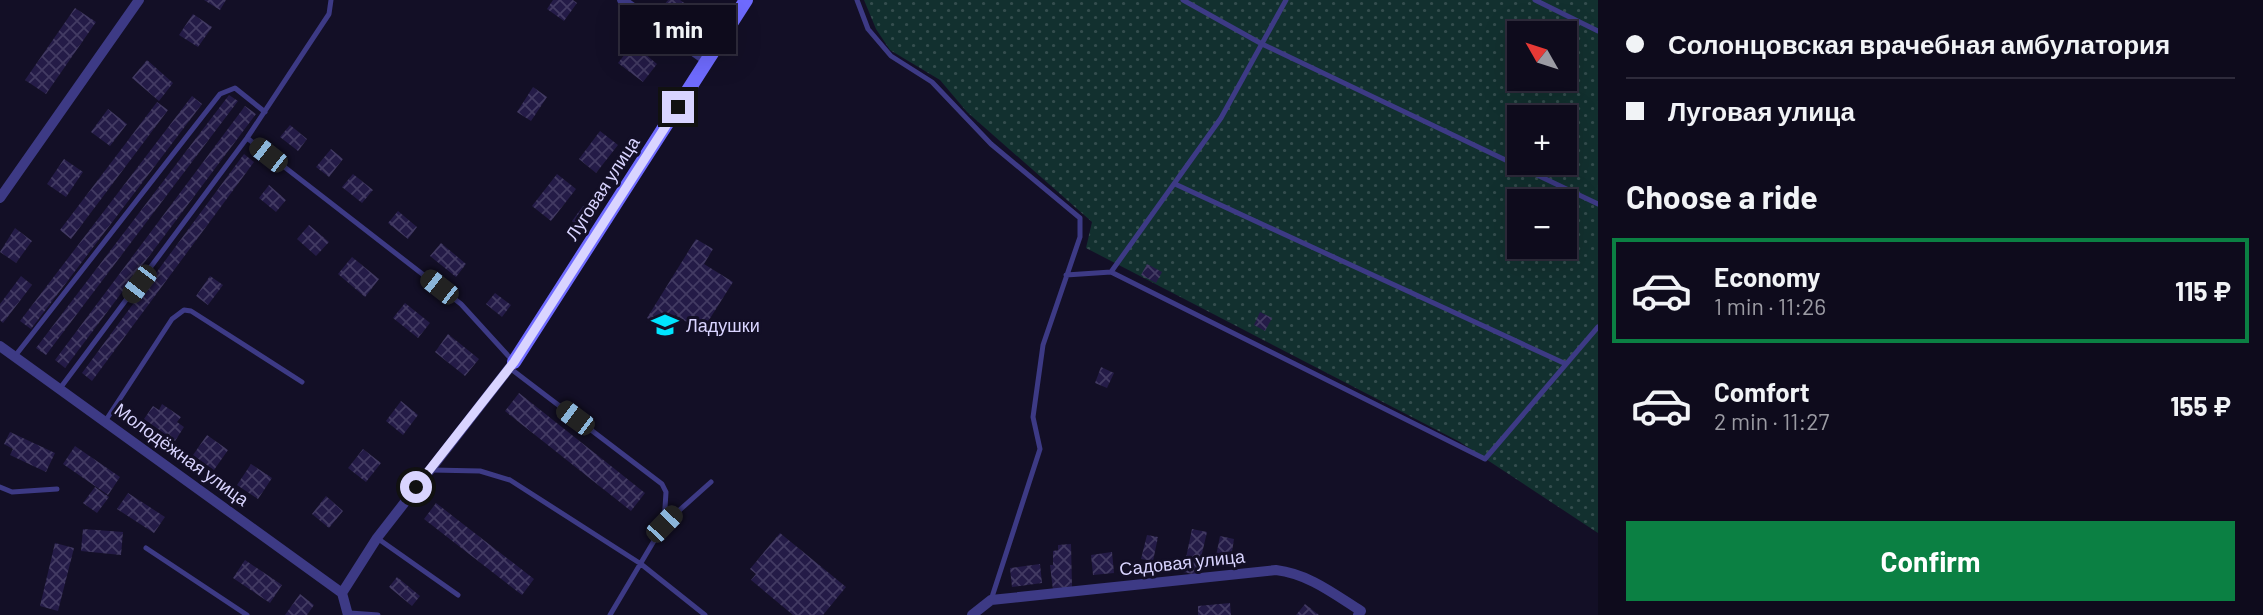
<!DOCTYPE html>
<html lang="en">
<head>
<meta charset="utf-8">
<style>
  body { margin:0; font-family:Barlow,sans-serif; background:#1c1929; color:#f1f3f6; height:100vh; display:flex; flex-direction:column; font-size:26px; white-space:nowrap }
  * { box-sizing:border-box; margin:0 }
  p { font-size:23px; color:#9b9ba3 }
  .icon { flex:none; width:38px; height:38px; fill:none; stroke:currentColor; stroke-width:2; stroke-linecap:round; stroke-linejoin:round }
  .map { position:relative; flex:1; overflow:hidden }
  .sheet { display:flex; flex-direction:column; background:#0e0b1c; width:665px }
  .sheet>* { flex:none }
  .hud { display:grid; align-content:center; height:154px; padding:0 28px; background:#0e0b1c }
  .needle { width:46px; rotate:309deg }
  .fabs { position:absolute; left:1507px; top:21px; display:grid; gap:14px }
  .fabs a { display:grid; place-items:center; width:70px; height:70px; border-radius:0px; background:#0e0b1c; box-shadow:0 7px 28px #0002,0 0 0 2px #2e2b3b; font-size:35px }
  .end { position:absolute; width:32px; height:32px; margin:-16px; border:9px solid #d9d4ff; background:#111; box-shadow:0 0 0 4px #111 }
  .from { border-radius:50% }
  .bubble { position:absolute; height:49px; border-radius:0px; background:#0e0b1c; box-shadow:0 7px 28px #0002,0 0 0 2px #2e2b3b; font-size:23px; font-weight:700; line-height:49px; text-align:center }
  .car { position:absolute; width:21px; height:42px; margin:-21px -10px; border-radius:9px; box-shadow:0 0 5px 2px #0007; background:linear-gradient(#222 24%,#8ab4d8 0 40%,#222 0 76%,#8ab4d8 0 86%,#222 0) }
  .hud b { display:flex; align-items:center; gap:24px; height:66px; font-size:26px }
  .hud b+b { border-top:2px solid #2e2b3b }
  .hud i { width:18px; height:18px; background:#f1f3f6 }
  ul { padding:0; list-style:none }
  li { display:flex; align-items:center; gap:21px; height:105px; margin:0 14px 10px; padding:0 14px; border:4px solid transparent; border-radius:0px }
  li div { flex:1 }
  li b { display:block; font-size:26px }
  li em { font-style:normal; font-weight:700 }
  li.current { border-color:#0b8043 }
  li>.icon { width:63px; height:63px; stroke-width:1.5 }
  h2 { padding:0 28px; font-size:32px; line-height:84px }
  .cta { display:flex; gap:14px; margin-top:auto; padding:14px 28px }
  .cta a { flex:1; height:80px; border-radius:0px; background:#0b8043; color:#fff; font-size:28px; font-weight:700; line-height:80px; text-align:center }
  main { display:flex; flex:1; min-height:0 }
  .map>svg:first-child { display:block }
</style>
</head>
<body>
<main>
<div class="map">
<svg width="1598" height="615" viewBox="0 0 1598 615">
  <defs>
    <pattern id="garden-dots" width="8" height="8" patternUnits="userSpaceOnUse" patternTransform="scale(1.75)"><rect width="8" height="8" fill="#12302f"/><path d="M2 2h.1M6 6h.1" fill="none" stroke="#344d4e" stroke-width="1.8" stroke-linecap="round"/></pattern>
    <pattern id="building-cross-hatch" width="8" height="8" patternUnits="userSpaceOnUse" patternTransform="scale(1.75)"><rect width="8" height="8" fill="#241b47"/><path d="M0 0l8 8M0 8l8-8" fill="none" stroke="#433b63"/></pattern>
  </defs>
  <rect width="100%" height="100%" fill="#130f26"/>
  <path fill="url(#garden-dots)" fill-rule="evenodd" d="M864,0h734v533l-138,-91 -374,-194 6,-26 -125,-110 -27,-32 -50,-30 -14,-21zM1519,33h45v46h-45zM1519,117h45v46h-45zM1519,201h45v46h-45z"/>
  <path fill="url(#building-cross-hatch)" d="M204,0h22l-6,10z
    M553,0h20l4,3 -13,18 -17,-12z
    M668,0h12l17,12 -13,18 -25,-19z
    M75,8l21,14 -50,72 -21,-14z
    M193,14l19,13 -14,20 -19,-12z
    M633,44l24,20 -14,18 -25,-19z
    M147,60l26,23 -14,18 -27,-23z
    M533,87l14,10 -16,24 -14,-9z
    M229,95l9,6 -192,254 -10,-7z
    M192,96l10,8 -171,225 -11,-8z
    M157,102l11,8 -97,129 -11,-9z
    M245,106l11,8 -191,254 -10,-8z
    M108,109l19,15 -17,22 -19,-14z
    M290,125l17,14 -9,12 -18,-14z
    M600,131l18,14 -22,28 -17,-14z
    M331,149l12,10 -14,18 -13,-10z
    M244,154l10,8 -162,219 -10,-8z
    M64,159l19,13 -17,25 -19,-13z
    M353,174l20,16 -11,13 -20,-16z
    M557,174l19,15 -25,32 -19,-15z
    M269,185l17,15 -10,12 -17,-14z
    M583,206l12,9 -11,15 -12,-9z
    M398,211l19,16 -9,12 -20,-16z
    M309,225l20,17 -13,14 -19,-17z
    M15,228l17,13 -16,22 -16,-11z
    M696,239l17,10 -9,15 29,18 -31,49 -27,-16 -10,15 -18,-12z
    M441,243l25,21 -10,13 -26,-21z
    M352,257l27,22 -14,18 -27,-23z
    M1147,264l15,8 -6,11 -15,-8z
    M21,276l11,9 -29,38 -3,-3v-16z
    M210,276l13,9 -15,20 -12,-9z
    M495,293l16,12 -9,12 -16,-13z
    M405,303l25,20 -12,15 -25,-20z
    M1260,312l12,6 -7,13 -11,-6z
    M448,334l31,25 -14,17 -30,-24z
    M1101,367l13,6 -7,15 -12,-5z
    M519,393l126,100 -14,18 -126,-100z
    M401,401l17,14 -15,20 -17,-14z
    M162,404l19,13 -4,5 7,5 -9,14 -31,-22 9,-13 6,4z
    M10,432l45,21 -9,19 -36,-17 3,-6 -9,-5z
    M207,435l21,15 -14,20 -21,-15z
    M75,446l45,31 -12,18 -45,-31z
    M363,449l18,14 -15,19 -18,-14z
    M251,464l21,14 -14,21 -21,-14z
    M95,487l14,10 -12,16 -14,-10z
    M128,493l37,24 -11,16 -37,-24z
    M326,496l17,15 -14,17 -17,-14z
    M436,503l98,76 -12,16 -98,-76z
    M83,529l40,3 -2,23 -40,-4z
    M1192,529l15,3 -10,43 -14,-3z
    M780,533l66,54 -23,28h-30l-42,-35 5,-6 -6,-5z
    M1147,535l11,2 -5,24 -12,-2z
    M1220,536l14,3 -4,25 -15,-3z
    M55,543l19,5 -16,63 -18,-5z
    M1071,544l1,43 -19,3 -3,-25h3v-14l5,-1v-5z
    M1112,552l2,21 -21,2 -2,-20z
    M245,560l37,25 -12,18 -37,-25z
    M1040,564l2,19 -30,4 -2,-19z
    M397,577l23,19 -8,10 -23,-19z
    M300,594l14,11 -7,10h-22z
    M1230,603l1,12h-33v-9z
    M1305,604l14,11h-23z"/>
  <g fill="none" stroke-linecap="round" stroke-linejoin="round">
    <path stroke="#3d3a85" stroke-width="5" d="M857,0l11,29 23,27 41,26 59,62 89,74v19l-37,108 -10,72 7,32 -49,151
      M1183,0l79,44 336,160
      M1535,0l63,31
      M247,138l214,166 51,56
      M1175,184l391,180
      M1111,272l110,-154 65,-118
      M1066,275l45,-3 374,187 113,-132
      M15,356l205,-262 15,-6 30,24
      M511,369l151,115 4,8 -2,32
      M61,387l186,-249 82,-124 2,-14
      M106,420l66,-101 12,-9 7,1 111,71
      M432,470l48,1 30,9 131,84 64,51
      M0,487l12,5 45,-3
      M377,538l81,57
      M146,548l101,67
      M350,613l28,2
      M610,615l54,-91 47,-42"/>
    <path stroke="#3d3a85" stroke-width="10" d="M622,0l85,61
      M0,198l139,-198
      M0,346l342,247
      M348,615l-6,-22 35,-55 137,-176
      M972,615l19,-15 285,-30c33,4 58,24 85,41l-3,4"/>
    <path stroke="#6f6bff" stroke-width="14" d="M514,362l232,-362"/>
  </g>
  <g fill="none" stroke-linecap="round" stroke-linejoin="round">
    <path stroke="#d9d4ff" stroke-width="9" d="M416,487l98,-125 164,-255"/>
  </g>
  <defs>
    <symbol id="school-bare" viewBox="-9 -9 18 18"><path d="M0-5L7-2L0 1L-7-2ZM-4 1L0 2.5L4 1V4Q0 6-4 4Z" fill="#00e5ff" stroke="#130f26" stroke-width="2.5" paint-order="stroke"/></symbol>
  </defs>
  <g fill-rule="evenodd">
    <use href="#school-bare" x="646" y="306" width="38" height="38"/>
  </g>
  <g text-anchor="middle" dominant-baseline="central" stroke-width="6" stroke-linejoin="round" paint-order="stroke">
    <g font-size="18" fill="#d9d4ff" stroke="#130f26">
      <text transform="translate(602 188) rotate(-57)">Луговая улица</text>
      <text transform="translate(182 454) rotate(36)">Молодёжная улица</text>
      <text transform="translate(1182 562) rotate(-6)">Садовая улица</text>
    </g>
    <g font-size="18" fill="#d9d4ff" stroke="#130f26" text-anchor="start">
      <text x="686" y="325">Ладушки</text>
    </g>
  </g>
</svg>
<div class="fabs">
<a><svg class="needle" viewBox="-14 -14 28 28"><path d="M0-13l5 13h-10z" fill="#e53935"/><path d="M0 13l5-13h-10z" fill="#9b9ba3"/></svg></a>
<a>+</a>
<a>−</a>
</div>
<i class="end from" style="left:416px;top:487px"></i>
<i class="end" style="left:678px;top:107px"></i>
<div class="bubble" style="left:620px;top:5px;width:116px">1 min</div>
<i class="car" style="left:268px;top:155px;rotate:308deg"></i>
<i class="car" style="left:139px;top:284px;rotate:217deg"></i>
<i class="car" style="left:439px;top:287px;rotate:308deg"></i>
<i class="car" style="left:575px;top:418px;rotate:307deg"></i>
<i class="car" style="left:664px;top:524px;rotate:44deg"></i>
</div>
<section class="sheet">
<div class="hud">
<b><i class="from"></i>Солонцовская врачебная амбулатория</b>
<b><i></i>Луговая улица</b>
</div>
<h2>Choose a ride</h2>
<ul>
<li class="current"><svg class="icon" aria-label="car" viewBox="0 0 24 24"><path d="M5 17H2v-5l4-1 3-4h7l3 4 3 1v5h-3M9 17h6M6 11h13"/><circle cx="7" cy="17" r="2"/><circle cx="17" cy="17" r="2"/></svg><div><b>Economy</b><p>1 min · 11:26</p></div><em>115 ₽</em></li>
<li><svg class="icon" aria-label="car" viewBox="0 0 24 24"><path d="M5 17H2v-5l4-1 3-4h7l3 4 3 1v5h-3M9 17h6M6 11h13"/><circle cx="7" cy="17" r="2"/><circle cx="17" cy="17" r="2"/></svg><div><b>Comfort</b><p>2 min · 11:27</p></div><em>155 ₽</em></li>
</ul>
<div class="cta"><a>Confirm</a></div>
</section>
</main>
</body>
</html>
